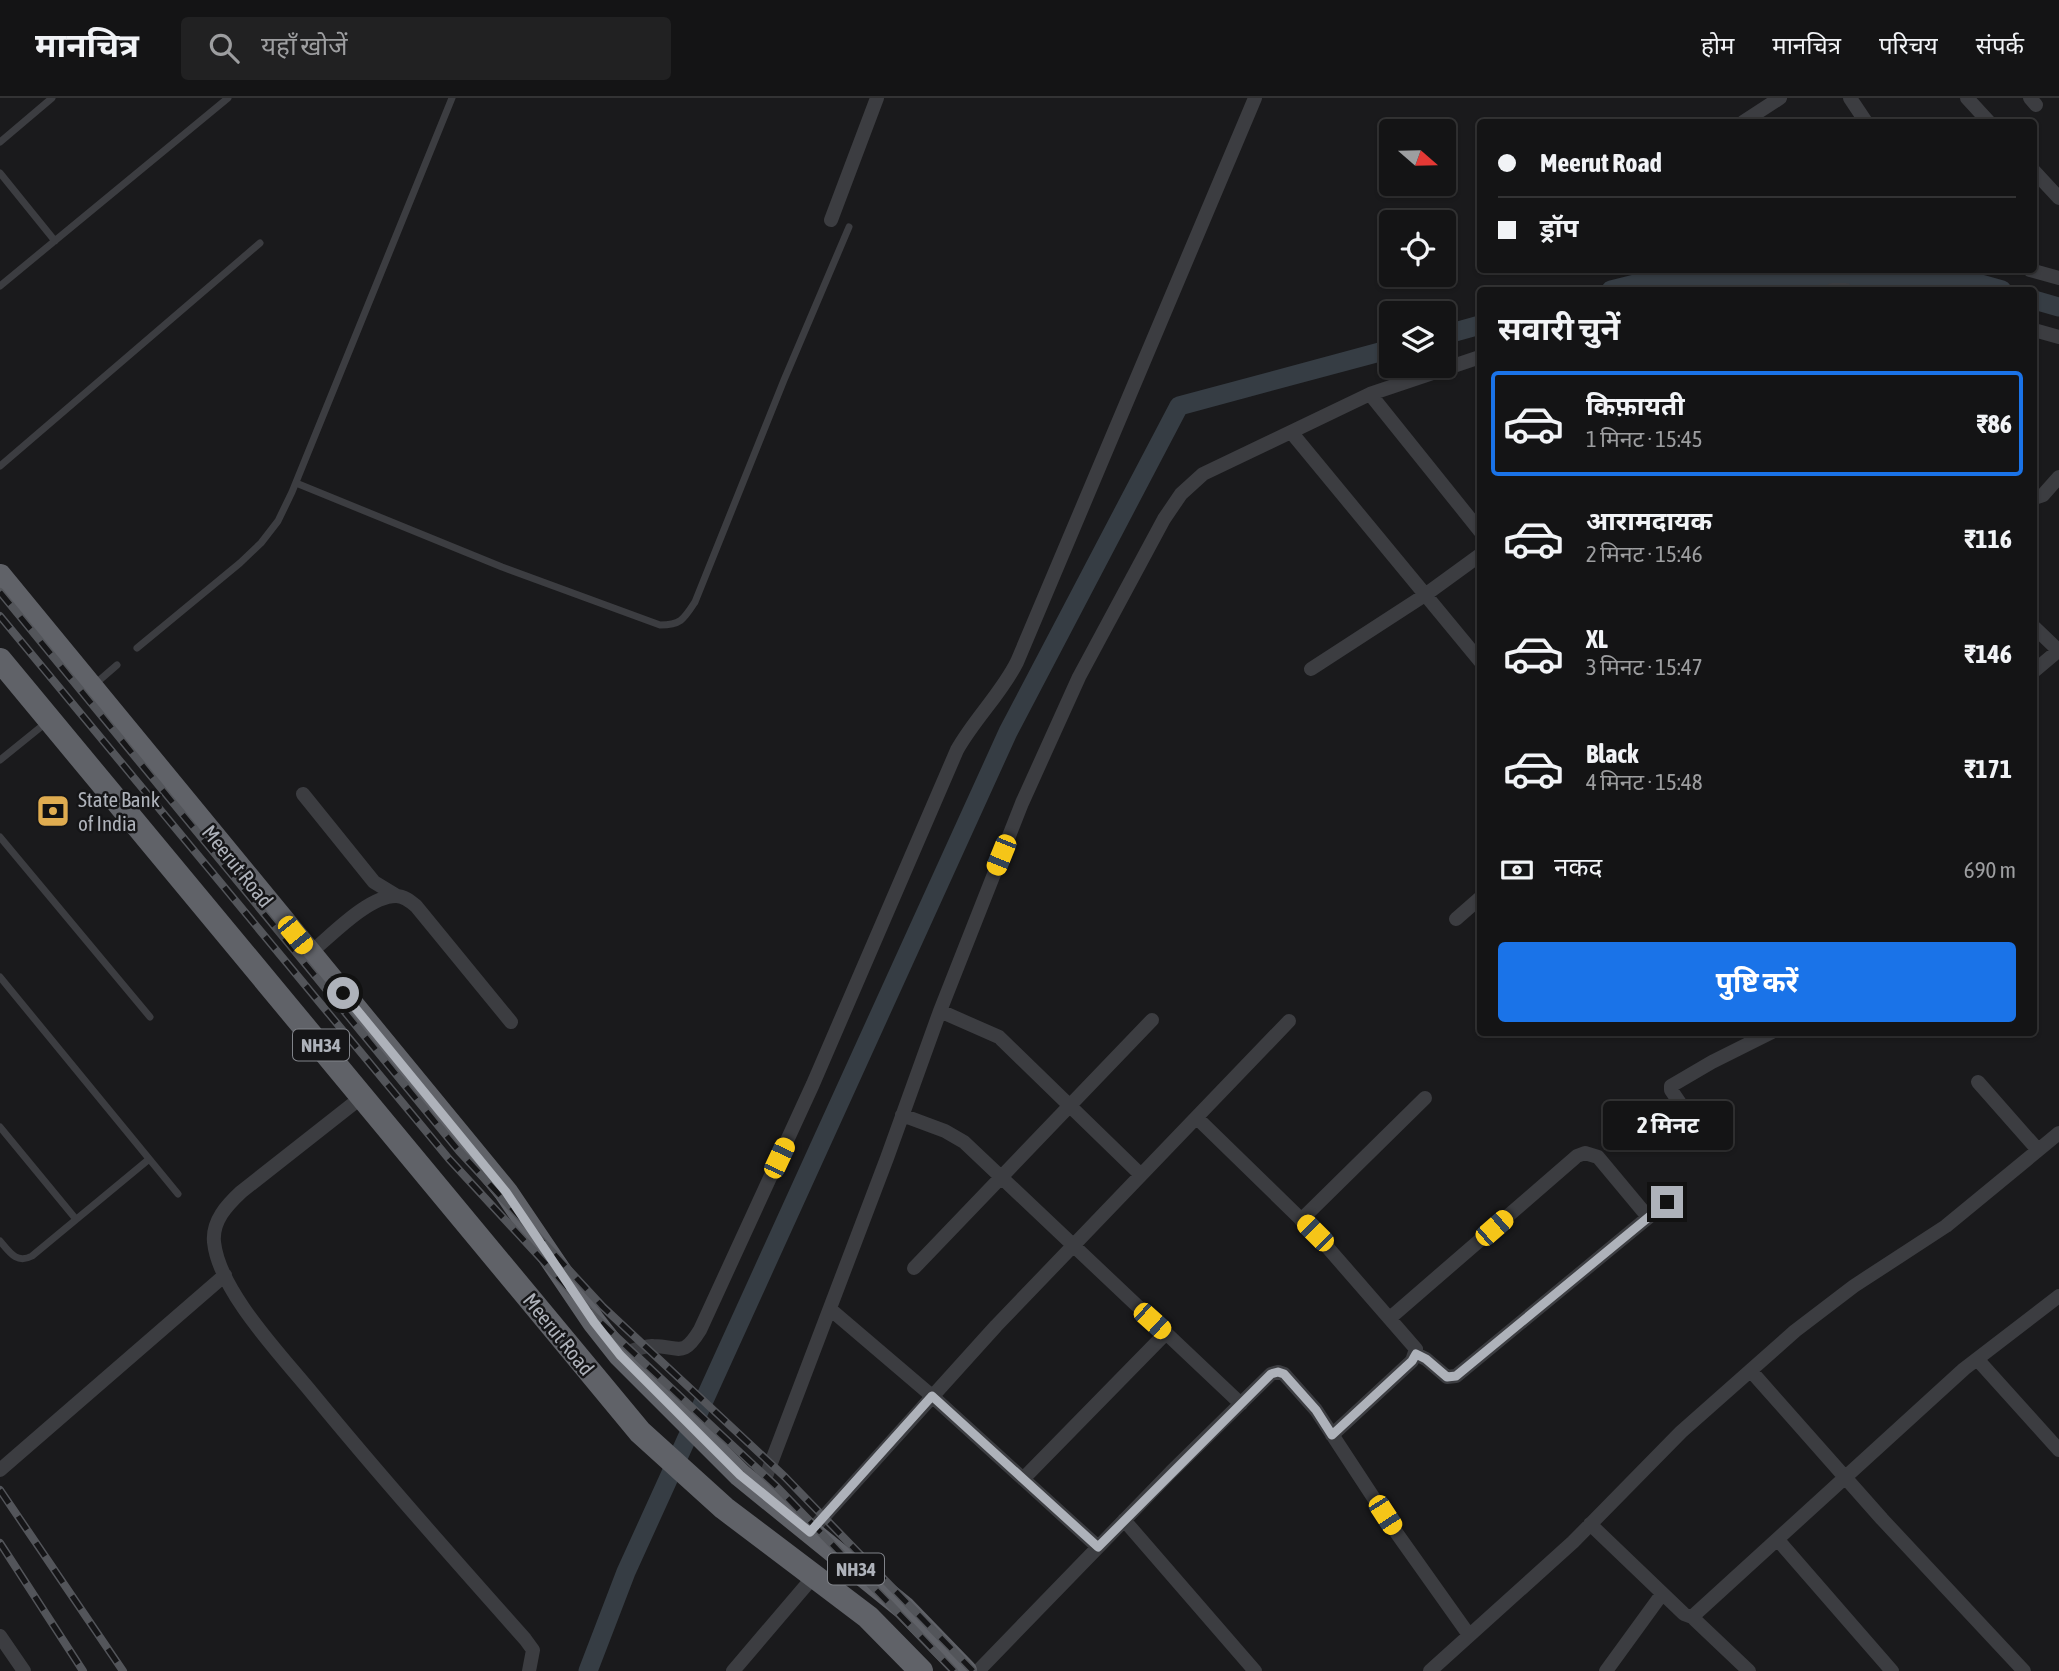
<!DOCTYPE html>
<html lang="hi">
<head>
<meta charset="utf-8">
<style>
  body { margin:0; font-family:"Asap Condensed","Noto Sans Devanagari",sans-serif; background:#212122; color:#f1f3f6; height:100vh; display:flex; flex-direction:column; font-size:26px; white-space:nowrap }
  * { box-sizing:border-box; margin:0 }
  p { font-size:23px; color:#9d9ea0 }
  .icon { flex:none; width:38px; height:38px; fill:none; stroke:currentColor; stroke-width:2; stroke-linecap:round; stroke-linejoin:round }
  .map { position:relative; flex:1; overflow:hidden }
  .side { position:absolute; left:1477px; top:189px; width:560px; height:749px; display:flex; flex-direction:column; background:#141415; border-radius:7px; box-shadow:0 2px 5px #0004,0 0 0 2px #333334 }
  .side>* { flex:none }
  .guide { position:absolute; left:1477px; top:21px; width:560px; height:154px; border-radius:7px; box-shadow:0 2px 5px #0004,0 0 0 2px #333334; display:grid; align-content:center; height:154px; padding:0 21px; background:#141415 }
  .needle { width:46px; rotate:110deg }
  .fabs { position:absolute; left:1379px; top:21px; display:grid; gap:14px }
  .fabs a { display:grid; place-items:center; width:77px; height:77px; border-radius:7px; background:#141415; box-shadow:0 2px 5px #0004,0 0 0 2px #333334; font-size:35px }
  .end { position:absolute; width:32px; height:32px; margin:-16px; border:9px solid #aeb2ba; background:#111; box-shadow:0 0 0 4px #111 }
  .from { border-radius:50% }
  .bubble { position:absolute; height:49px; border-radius:7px; background:#141415; box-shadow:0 2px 5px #0004,0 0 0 2px #333334; font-size:23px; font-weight:700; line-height:49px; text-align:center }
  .car { position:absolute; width:21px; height:42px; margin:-21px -10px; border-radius:9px; box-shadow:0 0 5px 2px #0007; background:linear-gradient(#f5c518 24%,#345 0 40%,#f5c518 0 76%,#345 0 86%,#f5c518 0) }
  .guide b { display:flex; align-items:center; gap:24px; height:66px; font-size:26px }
  .guide b+b { border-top:2px solid #333334 }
  .guide i { width:18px; height:18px; background:#f1f3f6 }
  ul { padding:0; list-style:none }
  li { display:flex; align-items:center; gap:21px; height:105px; margin:0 14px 10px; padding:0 7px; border:4px solid transparent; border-radius:7px }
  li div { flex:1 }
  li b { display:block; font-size:26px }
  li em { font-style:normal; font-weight:700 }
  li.selected { border-color:#1a73e8 }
  li>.icon { width:63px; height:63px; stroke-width:1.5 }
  h2 { padding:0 21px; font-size:32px; line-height:84px }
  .pay { display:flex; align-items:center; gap:18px; height:77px; padding:0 21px; font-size:26px }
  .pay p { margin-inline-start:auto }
  .cta { display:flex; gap:14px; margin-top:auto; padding:14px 21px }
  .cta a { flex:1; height:80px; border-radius:7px; background:#1a73e8; color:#fff; font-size:28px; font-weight:700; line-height:80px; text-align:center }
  header { display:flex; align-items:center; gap:42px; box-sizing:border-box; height:98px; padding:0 35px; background:#141415; border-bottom:2px solid #333334 }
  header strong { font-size:33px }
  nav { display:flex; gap:38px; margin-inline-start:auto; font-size:24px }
  .search { width:490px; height:63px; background:#212122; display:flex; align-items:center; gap:18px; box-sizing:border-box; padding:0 24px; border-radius:7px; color:#9d9ea0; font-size:26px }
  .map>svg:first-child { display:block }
</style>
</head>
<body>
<header>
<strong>मानचित्र</strong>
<div class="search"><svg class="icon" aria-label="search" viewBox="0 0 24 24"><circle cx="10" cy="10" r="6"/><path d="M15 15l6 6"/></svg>यहाँ खोजें</div>
<nav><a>होम</a><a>मानचित्र</a><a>परिचय</a><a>संपर्क</a></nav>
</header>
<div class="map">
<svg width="2059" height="1573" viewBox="0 0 2059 1573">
  <rect width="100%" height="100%" fill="#1a1a1c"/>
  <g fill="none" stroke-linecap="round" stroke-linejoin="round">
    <path stroke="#363d44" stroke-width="19" d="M1611,192l40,-10 301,-4 50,14
      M2034,202l25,7
      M1444,237l36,-10
      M588,1573l38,-99 382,-840 171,-326 212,-57"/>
    <path stroke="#3c3d41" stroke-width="7" d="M0,44l52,-44
      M0,75l55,68
      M0,188l228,-188
      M0,368l260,-223
      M296,385l206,84 158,58c21,0 24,-6 35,-23l89,-222 65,-153
      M137,550l103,-85 21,-20 17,-22 14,-29 160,-394
      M95,586l22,-19
      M0,662l47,-38
      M0,739l150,180
      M0,879l178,217
      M0,1029l75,91
      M0,1143c10,12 17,23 32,15l116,-96"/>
    <path stroke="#3c3d41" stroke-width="14" d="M1850,0l16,24
      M1967,0l22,24
      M2030,0l6,7
      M1743,24l37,-24
      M2034,73l25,27
      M831,122l46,-122
      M2030,172l29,8
      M1832,192h14
      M2034,232l25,7
      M1370,296l110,137
      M1291,334l189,229
      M2034,400l9,-3 16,-18
      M2034,529l25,24
      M1311,571l114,-74 55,-40
      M2034,573l24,-20
      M303,696l71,88 23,14
      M1456,821l24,-21
      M310,855c21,-17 58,-57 86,-57 8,0 14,5 20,10l95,116
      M940,913l59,26 142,138
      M1978,984l60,68
      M363,998l-122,96c-14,13 -29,29 -27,50 5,49 67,113 98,151 69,84 141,165 213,246l8,11 -4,21
      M902,1017l43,16 19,11 277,262
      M1197,1020l118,115 101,116 -4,12 -80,74
      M1707,1045l-36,-53v-4l41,-24 60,-30
      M1301,1122l124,-122
      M914,1170l238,-248
      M830,1211l102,87 166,151
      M1390,1220l187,-162 8,-3 13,4 50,60
      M1416,1256l10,5 21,18 9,-1 223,-184
      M620,1257c10,-3 23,-10 33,-9 27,0 29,13 47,-16l113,-246 144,-334c18,-32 44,-56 60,-88l238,-564
      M1977,1261l82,91
      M1751,1273l131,148 142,152
      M0,1372l225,-195
      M1023,1381l143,-146
      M760,1394l127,-334 53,-147 82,-208 57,-126 85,-158 17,-25 22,-20 167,-80 110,-37
      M1124,1422l131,151
      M1590,1426l94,90 8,3 272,-248 95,-73
      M810,1434l186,-206 293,-305
      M1778,1442l114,131
      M1692,1519l57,54
      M0,1538l24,35
      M733,1573l81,-95
      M978,1573l193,-199 100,-98 7,-2 6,2 32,36 82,125 71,100
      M1430,1573l143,-129 108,-110 114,-101 59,-45 92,-60 113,-93
      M1606,1573l56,-77"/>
    <path stroke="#606268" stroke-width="24" d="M0,478l506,616 88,130 26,33 120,120 164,133 61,63
      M0,562l640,772 84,76 144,109 53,54"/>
    <defs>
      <path id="rail" d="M0,494l459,559 144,156 182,170 188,194
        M0,518l449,543 145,157 183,171 177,184
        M0,1392l123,181
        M0,1445l83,128"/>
    </defs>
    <use href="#rail" stroke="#53555a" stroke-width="8"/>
    <use href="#rail" stroke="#151517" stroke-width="5" stroke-dasharray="16" stroke-linecap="butt"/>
  </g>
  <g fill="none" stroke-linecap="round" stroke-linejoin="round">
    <path stroke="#aeb2ba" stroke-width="9" d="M343,895l163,199 88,130 26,33 120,120 70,57 122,-136 166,151 173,-173 7,-2 6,2 32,36 16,25 80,-74 4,-7 10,5 21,18 9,-1 211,-174"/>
  </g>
  <defs>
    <symbol id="bank-square" viewBox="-11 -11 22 22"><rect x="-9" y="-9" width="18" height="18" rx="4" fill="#dfac50" stroke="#151517"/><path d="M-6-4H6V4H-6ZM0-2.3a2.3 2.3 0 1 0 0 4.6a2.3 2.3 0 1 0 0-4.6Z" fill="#111"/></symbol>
  </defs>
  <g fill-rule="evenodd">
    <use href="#bank-square" x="34" y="694" width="38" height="38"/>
  </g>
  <g text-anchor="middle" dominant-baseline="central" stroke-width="5" stroke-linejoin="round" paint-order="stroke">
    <g fill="#151517" stroke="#808389" stroke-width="2">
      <rect x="293" y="931.5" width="56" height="31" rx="5"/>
      <rect x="828" y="1455.5" width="56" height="31" rx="5"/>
    </g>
    <g font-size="19" font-weight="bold" fill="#aeb2ba">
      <text x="321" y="947">NH34</text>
      <text x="856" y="1471">NH34</text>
    </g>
    <g font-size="21" fill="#aeb2ba" stroke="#151517" text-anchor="start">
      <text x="78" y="701">State Bank<tspan x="78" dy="24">of India</tspan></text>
    </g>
    <g font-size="21" fill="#aeb2ba" stroke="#151517">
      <text transform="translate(238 768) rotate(51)">Meerut Road</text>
      <text transform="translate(559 1236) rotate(51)">Meerut Road</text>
    </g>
  </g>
</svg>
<div class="fabs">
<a><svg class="needle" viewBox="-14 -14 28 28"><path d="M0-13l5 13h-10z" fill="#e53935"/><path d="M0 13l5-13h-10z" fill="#9d9ea0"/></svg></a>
<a><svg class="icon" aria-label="locate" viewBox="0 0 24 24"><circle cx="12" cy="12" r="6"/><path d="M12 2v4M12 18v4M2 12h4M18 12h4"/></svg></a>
<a><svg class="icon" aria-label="layers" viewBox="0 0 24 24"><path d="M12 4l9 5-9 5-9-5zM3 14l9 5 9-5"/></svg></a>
</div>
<i class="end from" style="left:343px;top:895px"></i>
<i class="end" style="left:1667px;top:1104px"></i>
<div class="bubble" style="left:1603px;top:1003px;width:130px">2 मिनट</div>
<i class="car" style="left:1001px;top:757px;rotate:202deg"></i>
<i class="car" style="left:295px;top:837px;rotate:141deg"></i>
<i class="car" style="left:779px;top:1060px;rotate:25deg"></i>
<i class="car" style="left:1494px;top:1130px;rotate:49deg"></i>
<i class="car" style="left:1315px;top:1135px;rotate:315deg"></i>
<i class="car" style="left:1152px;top:1223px;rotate:132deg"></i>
<i class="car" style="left:1385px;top:1417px;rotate:147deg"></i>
<div class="guide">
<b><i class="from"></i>Meerut Road</b>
<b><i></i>ड्रॉप</b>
</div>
<section class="side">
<h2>सवारी चुनें</h2>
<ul>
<li class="selected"><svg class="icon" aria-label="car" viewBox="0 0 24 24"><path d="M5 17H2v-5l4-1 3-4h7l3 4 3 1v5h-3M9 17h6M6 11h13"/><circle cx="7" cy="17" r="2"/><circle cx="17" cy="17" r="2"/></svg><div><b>किफ़ायती</b><p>1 मिनट · 15:45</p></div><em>₹86</em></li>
<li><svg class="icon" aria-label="car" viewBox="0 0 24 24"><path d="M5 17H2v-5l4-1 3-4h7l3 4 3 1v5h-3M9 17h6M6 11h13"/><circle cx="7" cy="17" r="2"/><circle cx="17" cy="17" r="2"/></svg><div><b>आरामदायक</b><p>2 मिनट · 15:46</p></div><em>₹116</em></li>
<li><svg class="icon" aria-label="car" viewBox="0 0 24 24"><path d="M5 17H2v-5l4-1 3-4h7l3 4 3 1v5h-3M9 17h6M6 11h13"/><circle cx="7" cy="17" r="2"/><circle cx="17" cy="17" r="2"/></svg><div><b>XL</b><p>3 मिनट · 15:47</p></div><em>₹146</em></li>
<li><svg class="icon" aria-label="car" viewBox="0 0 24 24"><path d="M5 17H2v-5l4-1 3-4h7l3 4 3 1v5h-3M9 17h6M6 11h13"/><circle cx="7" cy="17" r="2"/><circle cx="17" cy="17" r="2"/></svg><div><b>Black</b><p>4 मिनट · 15:48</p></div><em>₹171</em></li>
</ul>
<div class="pay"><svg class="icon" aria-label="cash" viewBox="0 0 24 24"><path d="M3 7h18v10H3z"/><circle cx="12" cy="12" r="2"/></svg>नकद<p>690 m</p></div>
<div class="cta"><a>पुष्टि करें</a></div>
</section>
</div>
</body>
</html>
